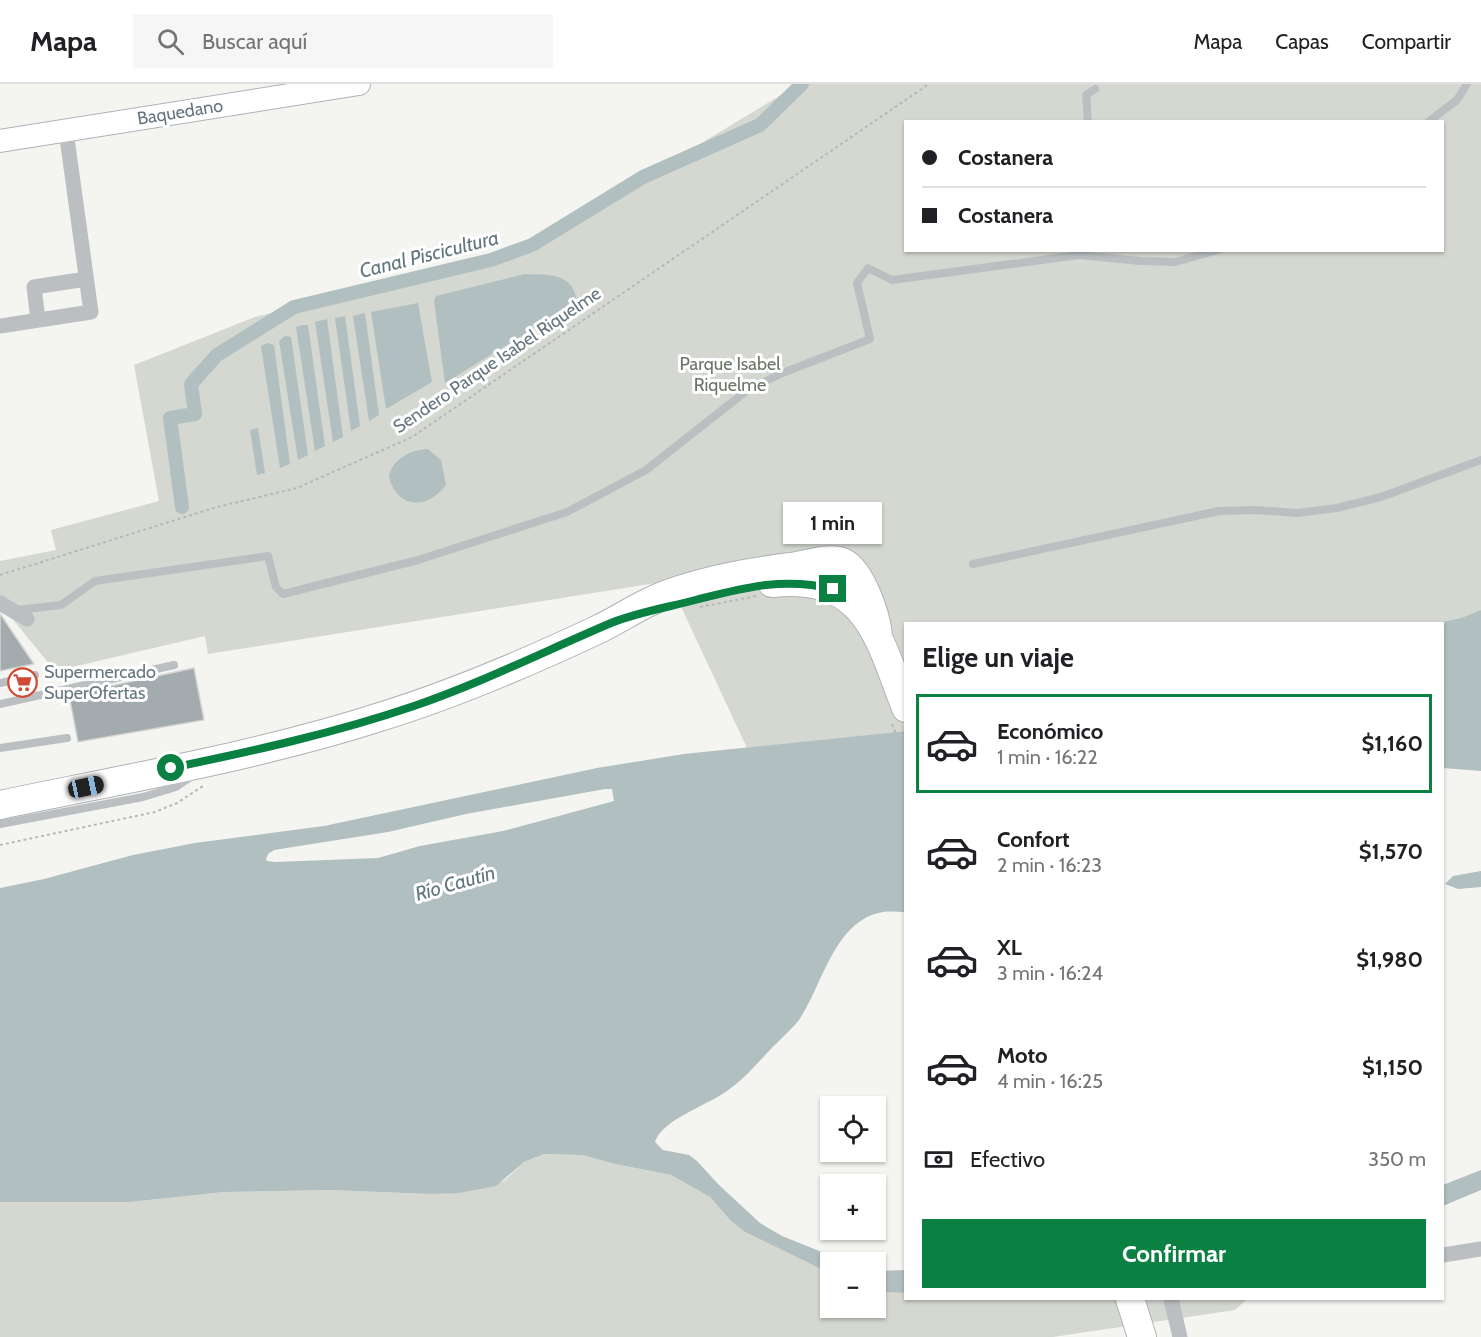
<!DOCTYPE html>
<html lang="es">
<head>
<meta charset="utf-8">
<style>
  body { margin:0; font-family:Cabin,sans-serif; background:#f6f6f6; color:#202124; height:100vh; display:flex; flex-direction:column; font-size:22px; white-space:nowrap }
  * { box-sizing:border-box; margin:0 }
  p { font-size:20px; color:#757577 }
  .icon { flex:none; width:33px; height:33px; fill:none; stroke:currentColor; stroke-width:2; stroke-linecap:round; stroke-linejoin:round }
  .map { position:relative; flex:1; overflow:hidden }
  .side { position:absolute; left:904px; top:538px; width:540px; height:678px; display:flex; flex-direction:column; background:#fff; border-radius:0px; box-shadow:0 2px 4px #0004 }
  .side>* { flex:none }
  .banner { position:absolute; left:904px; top:36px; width:540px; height:132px; border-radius:0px; box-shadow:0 2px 4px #0004; display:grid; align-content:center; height:132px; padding:0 18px; background:#fff }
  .tools { position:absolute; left:820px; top:1012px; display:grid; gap:12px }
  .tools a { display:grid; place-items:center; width:66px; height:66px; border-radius:0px; background:#fff; box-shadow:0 2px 4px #0004; font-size:30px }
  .end { position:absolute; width:27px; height:27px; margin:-14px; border:8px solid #0b8043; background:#fff; box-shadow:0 0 0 3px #fff }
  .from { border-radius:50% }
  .bubble { position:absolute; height:42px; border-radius:0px; background:#fff; box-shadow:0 2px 4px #0004; font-size:20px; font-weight:700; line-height:42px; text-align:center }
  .car { position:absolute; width:18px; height:36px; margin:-18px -9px; border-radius:8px; box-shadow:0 0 4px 2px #0007; background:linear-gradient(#222 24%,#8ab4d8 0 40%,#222 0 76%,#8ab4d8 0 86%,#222 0) }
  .banner b { display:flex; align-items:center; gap:21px; height:57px; font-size:22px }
  .banner b+b { border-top:2px solid #e0e0e0 }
  .banner i { width:15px; height:15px; background:#202124 }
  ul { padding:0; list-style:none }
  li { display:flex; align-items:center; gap:18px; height:99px; margin:0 12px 9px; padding:0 6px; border:3px solid transparent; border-radius:0px }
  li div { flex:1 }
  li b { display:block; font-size:22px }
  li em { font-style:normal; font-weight:700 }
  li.selected { border-color:#0b8043 }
  li>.icon { width:54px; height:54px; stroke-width:1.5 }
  h2 { padding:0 18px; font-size:27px; line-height:72px }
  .pay { display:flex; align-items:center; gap:15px; height:66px; padding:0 18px; font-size:22px }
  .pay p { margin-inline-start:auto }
  .action { display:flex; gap:12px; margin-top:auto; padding:12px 18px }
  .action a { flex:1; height:69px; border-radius:0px; background:#0b8043; color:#fff; font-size:24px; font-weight:700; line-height:69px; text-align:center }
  header { display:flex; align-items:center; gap:36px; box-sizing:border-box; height:84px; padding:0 30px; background:#fff; border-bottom:2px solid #e0e0e0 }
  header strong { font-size:28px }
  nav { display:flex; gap:33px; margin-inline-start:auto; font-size:21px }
  .search { width:420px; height:54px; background:#f6f6f6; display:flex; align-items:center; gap:15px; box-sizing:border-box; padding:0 21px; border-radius:0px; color:#757577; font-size:22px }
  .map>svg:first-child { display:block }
</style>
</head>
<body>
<header>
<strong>Mapa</strong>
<div class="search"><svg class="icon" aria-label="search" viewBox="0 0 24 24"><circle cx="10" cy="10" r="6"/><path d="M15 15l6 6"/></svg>Buscar aquí</div>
<nav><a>Mapa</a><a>Capas</a><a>Compartir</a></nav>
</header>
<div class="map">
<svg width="1481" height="1253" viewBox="0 0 1481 1253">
  <rect width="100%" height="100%" fill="#f4f4f1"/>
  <path fill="#d4d8d0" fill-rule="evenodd" d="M799,0h682v526l-20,8 -29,6h-526v107l-159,17 -78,-167 -461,73 -3,-18 -150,35 -45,-55 -10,-4v-51l56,-11 -5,-20 108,-29 -25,-136 121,-48 263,-63zM906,38h537v128h-537z
    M544,1070l38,1 33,9 56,11 39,22 20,23 15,12 86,42v34h45v-16l30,1v6h341l-12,11 -182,27h-1053v-135h130l94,-10 105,-2 101,4 74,-13 20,-19z"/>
  <path fill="#b2bfc1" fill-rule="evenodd" d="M525,190c24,1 48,-2 52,28l-132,81 -11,-82 2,-5z
    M418,219l14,79 -46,27 -15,-97z
    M365,229l14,102 -10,6 -16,-105z
    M345,232l15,110 -9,5 -16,-113z
    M327,235l16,118 -10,5 -18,-120z
    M302,241h6l17,121 -10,5 -19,-124z
    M285,252l6,1 17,118 -10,5 -19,-119z
    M268,259l6,2 16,119 -10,4 -19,-122z
    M258,344l7,45 -8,2 -7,-45z
    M428,365l13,11 5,25c-18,25 -49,24 -57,-8 3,-18 21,-27 39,-28z
    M1481,526v161l-38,-3v-144h-11l29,-6z
    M906,647v181c-7,0 -16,-1 -23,0 -49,8 -60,73 -84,108 -9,11 -22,22 -32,33 -13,14 -26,29 -43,40 -19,13 -62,27 -69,49l8,8 26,5 8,6 21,23 42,39 22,13 67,27h-18v11l-86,-42 -15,-12 -20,-23 -39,-22 -56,-11 -33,-9 -38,-1 -20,8 -28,24 -37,7 -29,1 -101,-4 -105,2 -94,10h-130v-314l44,-9 89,-24 62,-12 129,-17 273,-58 87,-14zM605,705h7l2,12 -111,30 -83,15 -42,12 -103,4 -8,-1 -1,-2 2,-5 6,-4 114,-18 78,-18z
    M1481,787v16l-23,2 -13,-5 8,-8z
    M1481,1086v20l-38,16v-21z
    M906,1186v23l-30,-1v-21z"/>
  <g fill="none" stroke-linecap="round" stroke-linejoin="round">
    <path stroke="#b2bfc1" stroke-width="14" d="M182,423l-12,-89 25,-4 -4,-30 26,-29 77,-48 197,-47 41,-15 111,-68 117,-52 42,-41"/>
  </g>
  <path fill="#a3abaf" stroke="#d5d5d3" stroke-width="1.5" d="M0,530l1,1 33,49 -34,7z
    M194,584l10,52 -126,22 -9,-47z"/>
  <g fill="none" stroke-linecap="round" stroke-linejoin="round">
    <defs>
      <path id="secondary" d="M0,57l359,-57"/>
      <path id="highway" d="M772,499c94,-10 106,53 134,125
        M0,721c128,-27 259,-49 383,-89 74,-23 146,-54 216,-87 23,-11 45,-27 69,-35 39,-14 82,-22 123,-27 16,-2 32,-9 48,-6 21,4 37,55 39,74
        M1130,1215l12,38"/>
    </defs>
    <use href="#secondary" stroke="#aeb3b7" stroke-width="24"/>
    <use href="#highway" stroke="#afb3b5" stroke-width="30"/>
    <path stroke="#b5b8ba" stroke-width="2" stroke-dasharray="3 3" stroke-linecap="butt" d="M0,491l217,-68 80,-19 115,-51 517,-353
      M700,523l56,-11
      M892,640l14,36
      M0,761l155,-33 22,-9 26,-17"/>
    <path stroke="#bbbfc2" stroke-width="8" d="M1088,38l-2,-27 9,-6
      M1428,38l29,-22 10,-16
      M973,480l246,-53 36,-1 42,3 40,-5 44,-11 100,-37
      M17,526l44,-5 34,-24 173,-25 8,31 7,7 135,-34 149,-48 79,-42 99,-78 35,-18 90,-35 -13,-56 11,-15 24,12 187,-25 61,6 35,1 43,-12
      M0,599l35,-8
      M0,620l174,-39
      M0,664l67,-10
      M0,740l143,-27 33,-10 16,-11"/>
    <path stroke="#bbbfc2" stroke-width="15" d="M38,236l-4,-33 52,-8
      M0,242l91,-14 -25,-181
      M0,519l27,16
      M1443,1171l38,-6
      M1171,1215l9,38"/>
    <use href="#secondary" stroke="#fff" stroke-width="22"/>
    <use href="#highway" stroke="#fff" stroke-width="28"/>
  </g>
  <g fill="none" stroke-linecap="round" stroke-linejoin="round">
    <path stroke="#0b8043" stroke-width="8" d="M171,684c82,-17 164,-35 243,-62 67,-23 131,-55 197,-83 27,-11 59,-16 88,-24 47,-12 86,-22 134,-10"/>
  </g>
  <defs>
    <symbol id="supermarket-ring" viewBox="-11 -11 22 22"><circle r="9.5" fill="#fff" stroke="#d04b35" stroke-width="1.5"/><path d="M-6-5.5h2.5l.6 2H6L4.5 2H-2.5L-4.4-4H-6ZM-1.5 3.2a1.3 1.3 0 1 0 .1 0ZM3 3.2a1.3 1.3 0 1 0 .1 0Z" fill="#d04b35"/></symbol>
  </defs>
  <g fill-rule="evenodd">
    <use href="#supermarket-ring" x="6" y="582" width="33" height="33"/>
  </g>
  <g text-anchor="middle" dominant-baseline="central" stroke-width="6" stroke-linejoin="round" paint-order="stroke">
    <g font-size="18" fill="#66767f" stroke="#fff">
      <text transform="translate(180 28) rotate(-9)">Baquedano</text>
      <text transform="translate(497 276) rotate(-34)">Sendero Parque Isabel Riquelme</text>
    </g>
    <g font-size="18" fill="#6a7764" stroke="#fff">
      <text x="730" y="280">Parque Isabel<tspan x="730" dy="21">Riquelme</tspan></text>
    </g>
    <g font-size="18" fill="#66767f" stroke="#fff" text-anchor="start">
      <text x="44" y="588">Supermercado<tspan x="44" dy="21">SuperOfertas</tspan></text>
    </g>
    <g font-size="20" font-style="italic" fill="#62777c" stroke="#fff">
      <text transform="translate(429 170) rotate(-14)">Canal Piscicultura</text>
      <text transform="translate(455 799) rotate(-16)">Río Cautín</text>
    </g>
  </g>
</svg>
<div class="tools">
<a><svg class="icon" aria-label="locate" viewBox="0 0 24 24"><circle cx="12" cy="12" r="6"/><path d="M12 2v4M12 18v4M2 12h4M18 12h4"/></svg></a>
<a>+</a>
<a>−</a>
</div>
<i class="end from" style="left:171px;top:684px"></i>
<i class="end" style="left:833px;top:505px"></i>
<div class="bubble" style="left:783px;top:418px;width:99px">1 min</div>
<i class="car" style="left:86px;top:703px;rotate:78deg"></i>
<div class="banner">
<b><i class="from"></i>Costanera</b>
<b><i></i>Costanera</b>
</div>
<section class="side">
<h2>Elige un viaje</h2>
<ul>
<li class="selected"><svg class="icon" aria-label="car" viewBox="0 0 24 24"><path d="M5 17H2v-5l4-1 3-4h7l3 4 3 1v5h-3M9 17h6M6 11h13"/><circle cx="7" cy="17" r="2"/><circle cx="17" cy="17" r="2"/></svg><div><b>Económico</b><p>1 min · 16:22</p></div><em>$1,160</em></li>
<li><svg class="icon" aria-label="car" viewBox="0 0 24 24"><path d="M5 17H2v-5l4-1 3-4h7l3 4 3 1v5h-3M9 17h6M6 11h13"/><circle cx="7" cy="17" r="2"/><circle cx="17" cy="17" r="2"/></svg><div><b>Confort</b><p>2 min · 16:23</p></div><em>$1,570</em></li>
<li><svg class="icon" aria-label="car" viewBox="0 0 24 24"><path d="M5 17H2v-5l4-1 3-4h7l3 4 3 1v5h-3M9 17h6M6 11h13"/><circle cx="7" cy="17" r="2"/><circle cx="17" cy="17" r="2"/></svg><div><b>XL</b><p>3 min · 16:24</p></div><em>$1,980</em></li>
<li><svg class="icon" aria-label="car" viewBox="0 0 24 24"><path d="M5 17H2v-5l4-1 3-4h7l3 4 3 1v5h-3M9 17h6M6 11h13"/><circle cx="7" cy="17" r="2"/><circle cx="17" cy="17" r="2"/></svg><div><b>Moto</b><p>4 min · 16:25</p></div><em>$1,150</em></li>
</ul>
<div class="pay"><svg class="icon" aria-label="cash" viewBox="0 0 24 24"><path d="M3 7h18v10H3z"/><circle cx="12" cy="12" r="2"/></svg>Efectivo<p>350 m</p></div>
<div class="action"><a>Confirmar</a></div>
</section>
</div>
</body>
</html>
